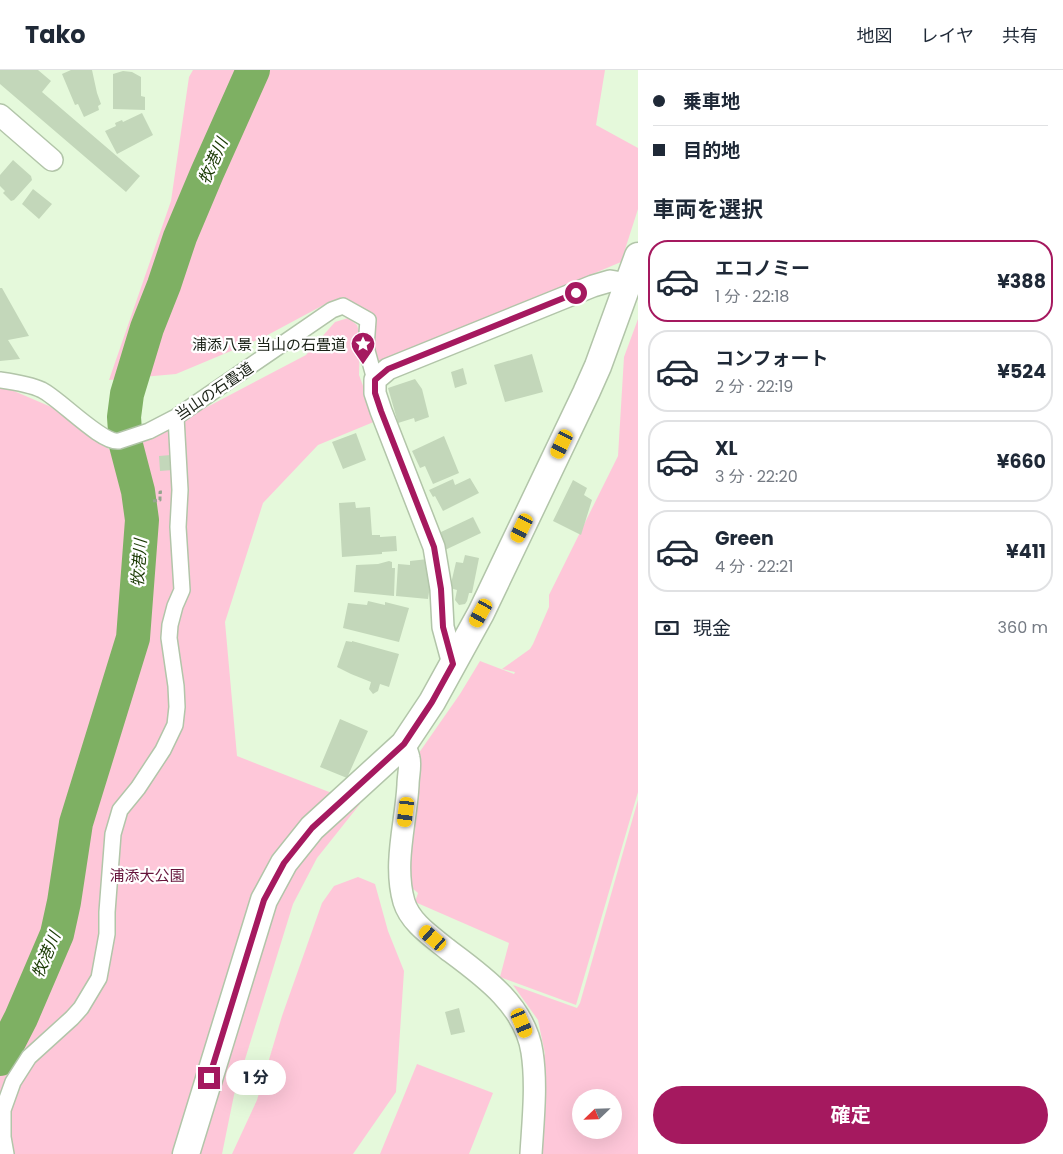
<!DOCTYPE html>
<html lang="ja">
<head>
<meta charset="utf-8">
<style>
  body { margin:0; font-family:Poppins,"Noto Sans JP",sans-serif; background:#f6f6f7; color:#1f2937; height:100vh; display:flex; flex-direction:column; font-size:19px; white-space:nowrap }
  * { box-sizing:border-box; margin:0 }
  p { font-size:16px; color:#747a83 }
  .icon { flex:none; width:28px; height:28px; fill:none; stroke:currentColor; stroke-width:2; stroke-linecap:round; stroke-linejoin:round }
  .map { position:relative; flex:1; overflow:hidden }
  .details { display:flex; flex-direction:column; background:#fff; width:425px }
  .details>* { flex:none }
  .hud { display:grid; align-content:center; height:110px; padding:0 15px; background:#fff }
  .needle { width:32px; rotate:247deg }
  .controls { position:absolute; left:572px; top:1019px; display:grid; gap:10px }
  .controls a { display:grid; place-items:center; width:50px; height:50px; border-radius:50%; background:#fff; box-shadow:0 5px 20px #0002; font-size:25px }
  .end { position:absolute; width:22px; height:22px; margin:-11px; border:6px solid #a5195f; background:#fff; box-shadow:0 0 0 2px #fff }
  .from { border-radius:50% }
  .bubble { position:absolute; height:35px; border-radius:18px; background:#fff; box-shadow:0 5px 20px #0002; font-size:16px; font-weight:700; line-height:35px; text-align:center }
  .car { position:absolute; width:15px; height:30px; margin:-15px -8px; border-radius:6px; box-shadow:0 0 4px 1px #0007; background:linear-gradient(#f5c518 24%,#345 0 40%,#f5c518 0 76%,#345 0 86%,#f5c518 0) }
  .hud b { display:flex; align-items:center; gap:18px; height:48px; font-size:19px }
  .hud b+b { border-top:1px solid #e0e1e3 }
  .hud i { width:12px; height:12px; background:#1f2937 }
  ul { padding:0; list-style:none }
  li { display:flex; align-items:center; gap:15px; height:82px; margin:0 10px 8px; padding:0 5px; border:2px solid #e0e1e3; border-radius:20px }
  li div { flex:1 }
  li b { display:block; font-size:19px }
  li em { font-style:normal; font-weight:700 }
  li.active { border-color:#a5195f }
  li>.icon { width:45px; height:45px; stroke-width:1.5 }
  h2 { padding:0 15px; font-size:22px; line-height:60px }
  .pay { display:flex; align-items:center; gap:12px; height:55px; padding:0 15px; font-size:19px }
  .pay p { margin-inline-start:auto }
  .cta { display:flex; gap:10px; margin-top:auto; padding:10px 15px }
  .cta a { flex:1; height:58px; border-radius:30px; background:#a5195f; color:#fff; font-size:20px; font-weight:700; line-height:58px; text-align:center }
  header { display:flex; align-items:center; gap:30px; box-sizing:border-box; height:70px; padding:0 25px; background:#fff; border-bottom:1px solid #e0e1e3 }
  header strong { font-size:24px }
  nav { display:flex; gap:28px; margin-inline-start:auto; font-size:18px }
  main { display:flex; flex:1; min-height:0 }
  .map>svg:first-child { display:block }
</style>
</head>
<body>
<header>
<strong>Tako</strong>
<nav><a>地図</a><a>レイヤ</a><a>共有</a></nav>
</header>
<main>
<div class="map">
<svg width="638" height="1084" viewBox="0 0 638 1084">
  <rect width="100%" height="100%" fill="#e5f9db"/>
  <path fill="#fec7d9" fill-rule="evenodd" d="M193,0h412l-9,55 42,23v61l-17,53 -246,104 -4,-29 1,-22 -29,-18 -12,4 -69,37 -86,36 -67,6 62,-179 18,-124z
    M348,248l9,7 3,10 -1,40 17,46 -58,24 -55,58 -38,119 12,134 123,48 -43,54 -24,46 -59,191 -12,59h-222v-769l63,27 53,43 190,-100 29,-33z
    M638,249v473l-62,213 -76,-28 9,-34 -94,-41 3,-9 -7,-6 -6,-22 9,-105 46,-66 20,-33 34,13 1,-2 -13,-3 28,-20 3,-5 16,-37v-12l69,-139 6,-99z
    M638,730v354h-96l1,-97 2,-3 -7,-34 -25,-35 64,23 3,-5zM581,1028h33v32h-33z
    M358,807l17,7 13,47 16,40 -8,121 -43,62h-121l25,-54 25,-84 40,-113 12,-17z
    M417,994l76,29 -24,61h-89z"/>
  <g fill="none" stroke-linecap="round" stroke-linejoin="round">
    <path stroke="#7eb063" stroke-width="34" d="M0,989l21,-41 36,-84 7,-32 12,-79 57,-185 9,-118 -4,-29 -12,-46 -2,-28 3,-23 20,-66 17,-43 16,-48 27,-64 46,-103"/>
  </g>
  <path fill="#c3d7ba" d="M0,0h38l13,11 -9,11 98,84 -14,16 -126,-108z
    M71,0h21l5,23 4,11 -3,2 1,4 -15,7 -6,-13 -3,1 -13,-31z
    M123,1l9,1 9,5v19l4,1v13l-32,-1v-35z
    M142,43l11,22 -36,19 -12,-23 11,-5 -1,-3 7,-3 1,2z
    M13,90l18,16 1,4 -18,20 -3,1 -8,-8 2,-2 -5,-5v-11z
    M33,119l19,15 -13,15 -17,-15z
    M0,218h2l27,48 -21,4 12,19 -20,2z
    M532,284l11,38 -38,10 -11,-37z
    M463,298l4,16 -12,4 -4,-16z
    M415,309l7,10 7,28 -14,5 -1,-4 -16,5 -10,-35z
    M356,363l10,27 -23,9 -11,-27z
    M444,366l15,37 -26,11 -8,-18 -5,2 -8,-17z
    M171,385l2,15 -13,1 -1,-15z
    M470,408l9,15 -36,18 -8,-15 -2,1 -4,-7 24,-11 2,6z
    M573,410l14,8 -3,7 8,5 -11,35 -28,-14z
    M355,432l1,6 14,-1 2,28h8v2l16,-1 1,15 -15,1v2l-40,3 -3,-54z
    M473,447l8,16 -36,17 -4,-18z
    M465,485l14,3 -7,35h-3l-2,8 -2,3 -6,1 -4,-5 2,-10 -7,-2 6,-26 7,1z
    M428,489l3,20 -3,20 -32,-3 2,-32 12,1v-4z
    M389,491l3,1v6h3l-1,28 -40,-4 2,-27 22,-1z
    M368,531l17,4v-3l24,6 -10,34 -56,-14 5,-25 19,2z
    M346,571l6,1v-1l47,13 -10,33 -9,-3 -2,7 -5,3 -4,-5 2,-7 -20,-8 -14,-7z
    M340,649l28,12 -21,47 -27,-11z
    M459,938l6,24 -14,3 -6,-23z"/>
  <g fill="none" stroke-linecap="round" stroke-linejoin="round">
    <defs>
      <path id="pedestrian" d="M0,310c14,2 29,4 42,10 18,9 60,54 77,51l30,-10 27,-14 156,-107 11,-4 25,14 -2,27 9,33
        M6,1084l-3,-17v-27l10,-28 16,-25 43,-39 9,-10 18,-30 8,-44v-22l6,-78 7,-24 18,-22 25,-38 12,-25 2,-18 -1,-21 -7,-48 1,-13 5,-19 7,-16 -4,-63 2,-37 -4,-73"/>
      <path id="minor" d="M0,45l52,45
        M453,594l-10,-37 -2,-38 -7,-42 -53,-136 -6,-18v-13l13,-11 205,-83 17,-5 18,3
        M404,674c2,5 4,9 5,14 2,8 -1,18 -1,27 -2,38 -15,79 -4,117 6,20 27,34 43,47 35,26 78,56 85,103 5,32 1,69 -1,102"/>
      <path id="tertiary" d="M186,1084l78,-254 20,-37 28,-35 92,-84 28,-42 49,-89 105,-220 12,-27 40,-110"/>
    </defs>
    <use href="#pedestrian" stroke="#b2c5a9" stroke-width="18"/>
    <use href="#minor" stroke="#b2c5a9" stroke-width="24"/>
    <use href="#tertiary" stroke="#b2c5a9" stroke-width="29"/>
    <path stroke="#96a58e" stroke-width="3" stroke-dasharray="4 2.5" stroke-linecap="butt" d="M153,431l7,-1v-8h4"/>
    <use href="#pedestrian" stroke="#fff" stroke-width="15"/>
    <use href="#minor" stroke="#fff" stroke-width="21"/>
    <use href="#tertiary" stroke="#fff" stroke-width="26"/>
  </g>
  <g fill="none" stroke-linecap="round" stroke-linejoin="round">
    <path stroke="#a5195f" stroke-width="6" d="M209,1008l55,-178 20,-37 28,-35 92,-84 28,-42 21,-38 -10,-37 -2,-38 -7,-42 -53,-136 -6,-18v-13l13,-11 188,-76"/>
  </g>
  <defs>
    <symbol id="sight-pin" viewBox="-11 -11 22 30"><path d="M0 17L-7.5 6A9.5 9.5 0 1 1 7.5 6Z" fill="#a5195f" stroke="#fff"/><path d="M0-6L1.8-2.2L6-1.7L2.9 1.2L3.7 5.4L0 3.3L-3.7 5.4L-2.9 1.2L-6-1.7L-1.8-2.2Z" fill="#fff"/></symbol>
  </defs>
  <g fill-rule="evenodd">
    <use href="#sight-pin" x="349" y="260" width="28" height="38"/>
  </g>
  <g text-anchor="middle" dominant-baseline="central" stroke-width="4.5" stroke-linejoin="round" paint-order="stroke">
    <g font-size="15" fill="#1a2116" stroke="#fff" text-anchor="end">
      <text x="346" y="274">浦添八景 当山の石畳道</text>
    </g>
    <g font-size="15" fill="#1a2116" stroke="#fff">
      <text transform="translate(214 321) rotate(-34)">当山の石畳道</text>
    </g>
    <g font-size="15" fill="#65133a" stroke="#fff">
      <text x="147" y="805">浦添大公園</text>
    </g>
    <g font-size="16" font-style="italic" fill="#183800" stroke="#fff">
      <text transform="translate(213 91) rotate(-66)">牧港川</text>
      <text transform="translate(139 493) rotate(-86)">牧港川</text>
      <text transform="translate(46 885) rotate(-67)">牧港川</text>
    </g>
  </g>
</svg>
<div class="controls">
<a><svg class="needle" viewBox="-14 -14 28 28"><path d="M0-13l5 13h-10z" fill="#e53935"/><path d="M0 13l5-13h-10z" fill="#747a83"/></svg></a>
</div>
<i class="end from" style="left:576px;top:223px"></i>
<i class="end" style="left:209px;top:1008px"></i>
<div class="bubble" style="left:226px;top:990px;width:60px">1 分</div>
<i class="car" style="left:562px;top:374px;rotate:206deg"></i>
<i class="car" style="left:522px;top:458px;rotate:206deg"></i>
<i class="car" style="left:481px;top:543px;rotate:209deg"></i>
<i class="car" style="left:406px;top:742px;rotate:187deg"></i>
<i class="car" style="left:433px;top:868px;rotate:311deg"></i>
<i class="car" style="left:522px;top:953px;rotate:157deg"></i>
</div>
<section class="details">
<div class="hud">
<b><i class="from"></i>乗車地</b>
<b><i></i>目的地</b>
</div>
<h2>車両を選択</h2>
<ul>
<li class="active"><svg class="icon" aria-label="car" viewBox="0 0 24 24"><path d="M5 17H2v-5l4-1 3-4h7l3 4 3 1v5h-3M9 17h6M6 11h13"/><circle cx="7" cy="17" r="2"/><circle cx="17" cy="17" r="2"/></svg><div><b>エコノミー</b><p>1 分 · 22:18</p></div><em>¥388</em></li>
<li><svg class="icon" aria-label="car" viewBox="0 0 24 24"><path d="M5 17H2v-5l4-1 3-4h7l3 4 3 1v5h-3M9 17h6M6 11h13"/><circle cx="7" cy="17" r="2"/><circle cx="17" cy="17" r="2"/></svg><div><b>コンフォート</b><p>2 分 · 22:19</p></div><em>¥524</em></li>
<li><svg class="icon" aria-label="car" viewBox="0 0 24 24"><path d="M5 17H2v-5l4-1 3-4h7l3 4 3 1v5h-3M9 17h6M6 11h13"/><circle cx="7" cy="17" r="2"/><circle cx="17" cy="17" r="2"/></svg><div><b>XL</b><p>3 分 · 22:20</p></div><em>¥660</em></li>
<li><svg class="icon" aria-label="car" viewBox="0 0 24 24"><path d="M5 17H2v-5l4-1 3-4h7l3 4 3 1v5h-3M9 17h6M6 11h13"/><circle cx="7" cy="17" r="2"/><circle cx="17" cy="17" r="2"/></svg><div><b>Green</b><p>4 分 · 22:21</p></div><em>¥411</em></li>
</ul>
<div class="pay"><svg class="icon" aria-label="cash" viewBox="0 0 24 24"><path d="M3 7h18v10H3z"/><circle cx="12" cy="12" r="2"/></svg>現金<p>360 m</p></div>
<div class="cta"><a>確定</a></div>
</section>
</main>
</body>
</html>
